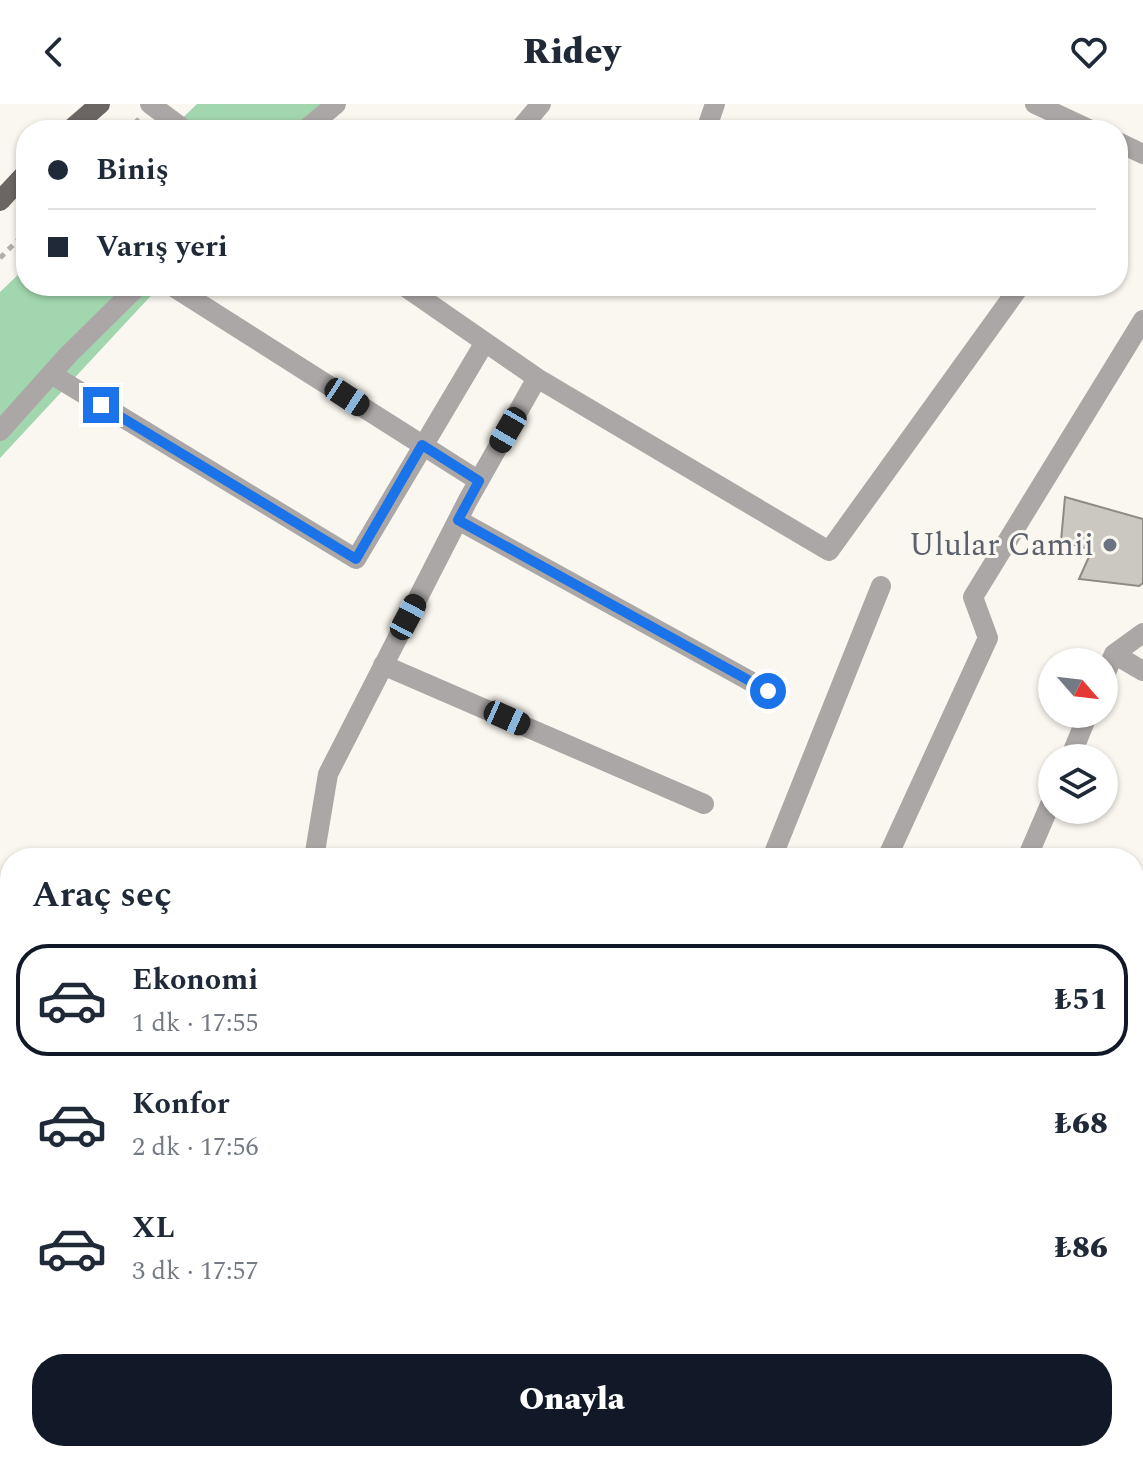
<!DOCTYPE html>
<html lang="tr">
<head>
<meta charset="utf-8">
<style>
  body { margin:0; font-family:Spectral,serif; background:#f2f2f3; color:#1f2937; height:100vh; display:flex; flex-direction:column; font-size:30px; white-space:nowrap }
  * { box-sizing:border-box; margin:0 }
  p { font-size:26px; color:#747a83 }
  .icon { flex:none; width:44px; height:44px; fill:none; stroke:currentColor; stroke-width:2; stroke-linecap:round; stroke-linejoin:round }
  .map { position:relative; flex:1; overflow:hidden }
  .details { position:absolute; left:0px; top:744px; width:1144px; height:614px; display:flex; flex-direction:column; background:#fff; border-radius:32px 32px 0 0; box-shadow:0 2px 6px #0004 }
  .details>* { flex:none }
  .top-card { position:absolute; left:16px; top:16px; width:1112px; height:176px; border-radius:32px; box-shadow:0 2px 6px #0004; display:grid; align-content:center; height:176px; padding:0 32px; background:#fff }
  .needle { width:52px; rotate:118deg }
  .tools { position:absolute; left:1038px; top:544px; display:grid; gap:16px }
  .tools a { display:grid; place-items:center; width:80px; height:80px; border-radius:50%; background:#fff; box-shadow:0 2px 6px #0004; font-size:40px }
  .end { position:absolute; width:36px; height:36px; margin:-18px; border:10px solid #1a73e8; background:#fff; box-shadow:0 0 0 4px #fff }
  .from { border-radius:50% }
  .car { position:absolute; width:24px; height:48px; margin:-24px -12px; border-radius:10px; box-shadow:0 0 6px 2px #0007; background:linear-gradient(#222 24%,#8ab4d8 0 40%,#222 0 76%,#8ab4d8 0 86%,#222 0) }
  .top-card b { display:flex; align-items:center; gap:28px; height:76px; font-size:30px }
  .top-card b+b { border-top:2px solid #e0e1e3 }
  .top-card i { width:20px; height:20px; background:#1f2937 }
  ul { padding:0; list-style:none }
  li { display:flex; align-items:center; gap:24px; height:112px; margin:0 16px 12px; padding:0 16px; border:4px solid transparent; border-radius:32px }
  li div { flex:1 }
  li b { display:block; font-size:30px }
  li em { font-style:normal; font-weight:800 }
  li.active { border-color:#111827 }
  li>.icon { width:72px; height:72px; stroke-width:1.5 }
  h2 { padding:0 32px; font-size:36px; line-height:96px }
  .cta { display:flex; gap:16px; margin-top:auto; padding:16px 32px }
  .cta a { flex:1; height:92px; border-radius:32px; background:#111827; color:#fff; font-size:32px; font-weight:800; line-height:92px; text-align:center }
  header { display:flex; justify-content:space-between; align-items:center; height:104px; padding:0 32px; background:#fff; font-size:36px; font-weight:800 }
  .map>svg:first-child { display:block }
</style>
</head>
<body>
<header><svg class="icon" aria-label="back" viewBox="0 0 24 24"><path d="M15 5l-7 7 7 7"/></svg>Ridey<svg class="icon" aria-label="heart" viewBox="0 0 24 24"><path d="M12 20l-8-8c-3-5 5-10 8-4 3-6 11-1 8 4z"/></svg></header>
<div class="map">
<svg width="1143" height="1357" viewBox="0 0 1143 1357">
  <rect width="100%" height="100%" fill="#faf7f0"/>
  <path fill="#a2d6ae" d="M197,0h143l-27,26h-143z
    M26,163v19h134l-160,172v-166z
    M904,1348h72l-3,9h-60z"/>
  <path fill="#cbc8c2" stroke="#8e8b85" stroke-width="2" d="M1065,393l78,22v64l-4,3 -60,-7 13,-29 -31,-9z"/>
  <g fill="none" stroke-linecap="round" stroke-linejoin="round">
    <path stroke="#b2afaa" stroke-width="5" stroke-dasharray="6 6" stroke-linecap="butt" d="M128,26l11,-11
      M0,154l26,-26"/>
    <path stroke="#aba7a6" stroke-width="20" d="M150,0l35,26
      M1035,0l56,26
      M305,26l31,-26
      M519,26l22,-26
      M706,26l9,-26
      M1118,38l25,12
      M172,182l307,195
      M404,182l133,92 292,173 191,-265
      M51,270l305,185 129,-217
      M0,327l68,-76 70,-69
      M458,416l310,171
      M1114,550l29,17
      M383,561l321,139
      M1104,573l10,-23 29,-21
      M1070,654l18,-44
      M314,754l14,-84 140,-274 69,-122
      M772,754l109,-272
      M887,754l101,-220 -15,-41 170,-277
      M1027,754l25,-58
      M1134,811h9
      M0,1173l10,-4
      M856,1348l13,9
      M192,1357l2,-9
      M633,1357l3,-9
      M987,1357l3,-9"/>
    <path stroke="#6b6564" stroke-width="20" d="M70,26l30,-26
      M0,97l26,-28
      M0,851h10
      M0,901h10
      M1134,1052l9,4
      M1134,1103l9,3"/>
  </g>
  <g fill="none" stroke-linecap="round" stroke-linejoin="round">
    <path stroke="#1a73e8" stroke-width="10" d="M101,301l255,154 66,-114 57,36 -21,39 310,171"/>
  </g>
  <circle fill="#6b7280" stroke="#faf7f0" stroke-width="3" cx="1110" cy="441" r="8"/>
  <g text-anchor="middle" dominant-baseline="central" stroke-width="6" stroke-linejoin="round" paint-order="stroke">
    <g font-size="32" fill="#5b616d" stroke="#faf7f0" text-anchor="end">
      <text x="1094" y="441">Ulular Camii</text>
    </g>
  </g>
</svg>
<div class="tools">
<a><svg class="needle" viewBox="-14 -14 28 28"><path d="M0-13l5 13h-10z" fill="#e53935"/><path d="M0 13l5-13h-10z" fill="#747a83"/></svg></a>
<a><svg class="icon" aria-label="layers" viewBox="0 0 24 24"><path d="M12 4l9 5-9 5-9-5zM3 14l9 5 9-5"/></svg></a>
</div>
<i class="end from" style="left:768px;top:587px"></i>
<i class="end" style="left:101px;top:301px"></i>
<i class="car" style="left:347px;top:293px;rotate:123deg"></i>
<i class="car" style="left:508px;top:326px;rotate:210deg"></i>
<i class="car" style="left:408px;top:513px;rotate:28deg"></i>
<i class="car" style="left:507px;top:614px;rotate:114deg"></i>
<div class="top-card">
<b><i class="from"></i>Biniş</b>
<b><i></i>Varış yeri</b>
</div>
<section class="details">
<h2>Araç seç</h2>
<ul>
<li class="active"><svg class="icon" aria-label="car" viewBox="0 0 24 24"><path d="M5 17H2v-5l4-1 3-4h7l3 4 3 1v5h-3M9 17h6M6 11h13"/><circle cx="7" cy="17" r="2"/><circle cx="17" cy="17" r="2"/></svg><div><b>Ekonomi</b><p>1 dk · 17:55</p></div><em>₺51</em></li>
<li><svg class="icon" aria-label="car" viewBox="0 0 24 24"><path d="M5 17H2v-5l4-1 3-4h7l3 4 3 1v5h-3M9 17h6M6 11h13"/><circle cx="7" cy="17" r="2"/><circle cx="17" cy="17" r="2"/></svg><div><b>Konfor</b><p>2 dk · 17:56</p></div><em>₺68</em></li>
<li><svg class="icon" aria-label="car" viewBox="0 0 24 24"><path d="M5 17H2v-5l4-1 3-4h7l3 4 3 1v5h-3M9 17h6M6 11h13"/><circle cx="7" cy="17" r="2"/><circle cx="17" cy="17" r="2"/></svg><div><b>XL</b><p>3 dk · 17:57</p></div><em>₺86</em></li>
</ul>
<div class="cta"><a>Onayla</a></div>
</section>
</div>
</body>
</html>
